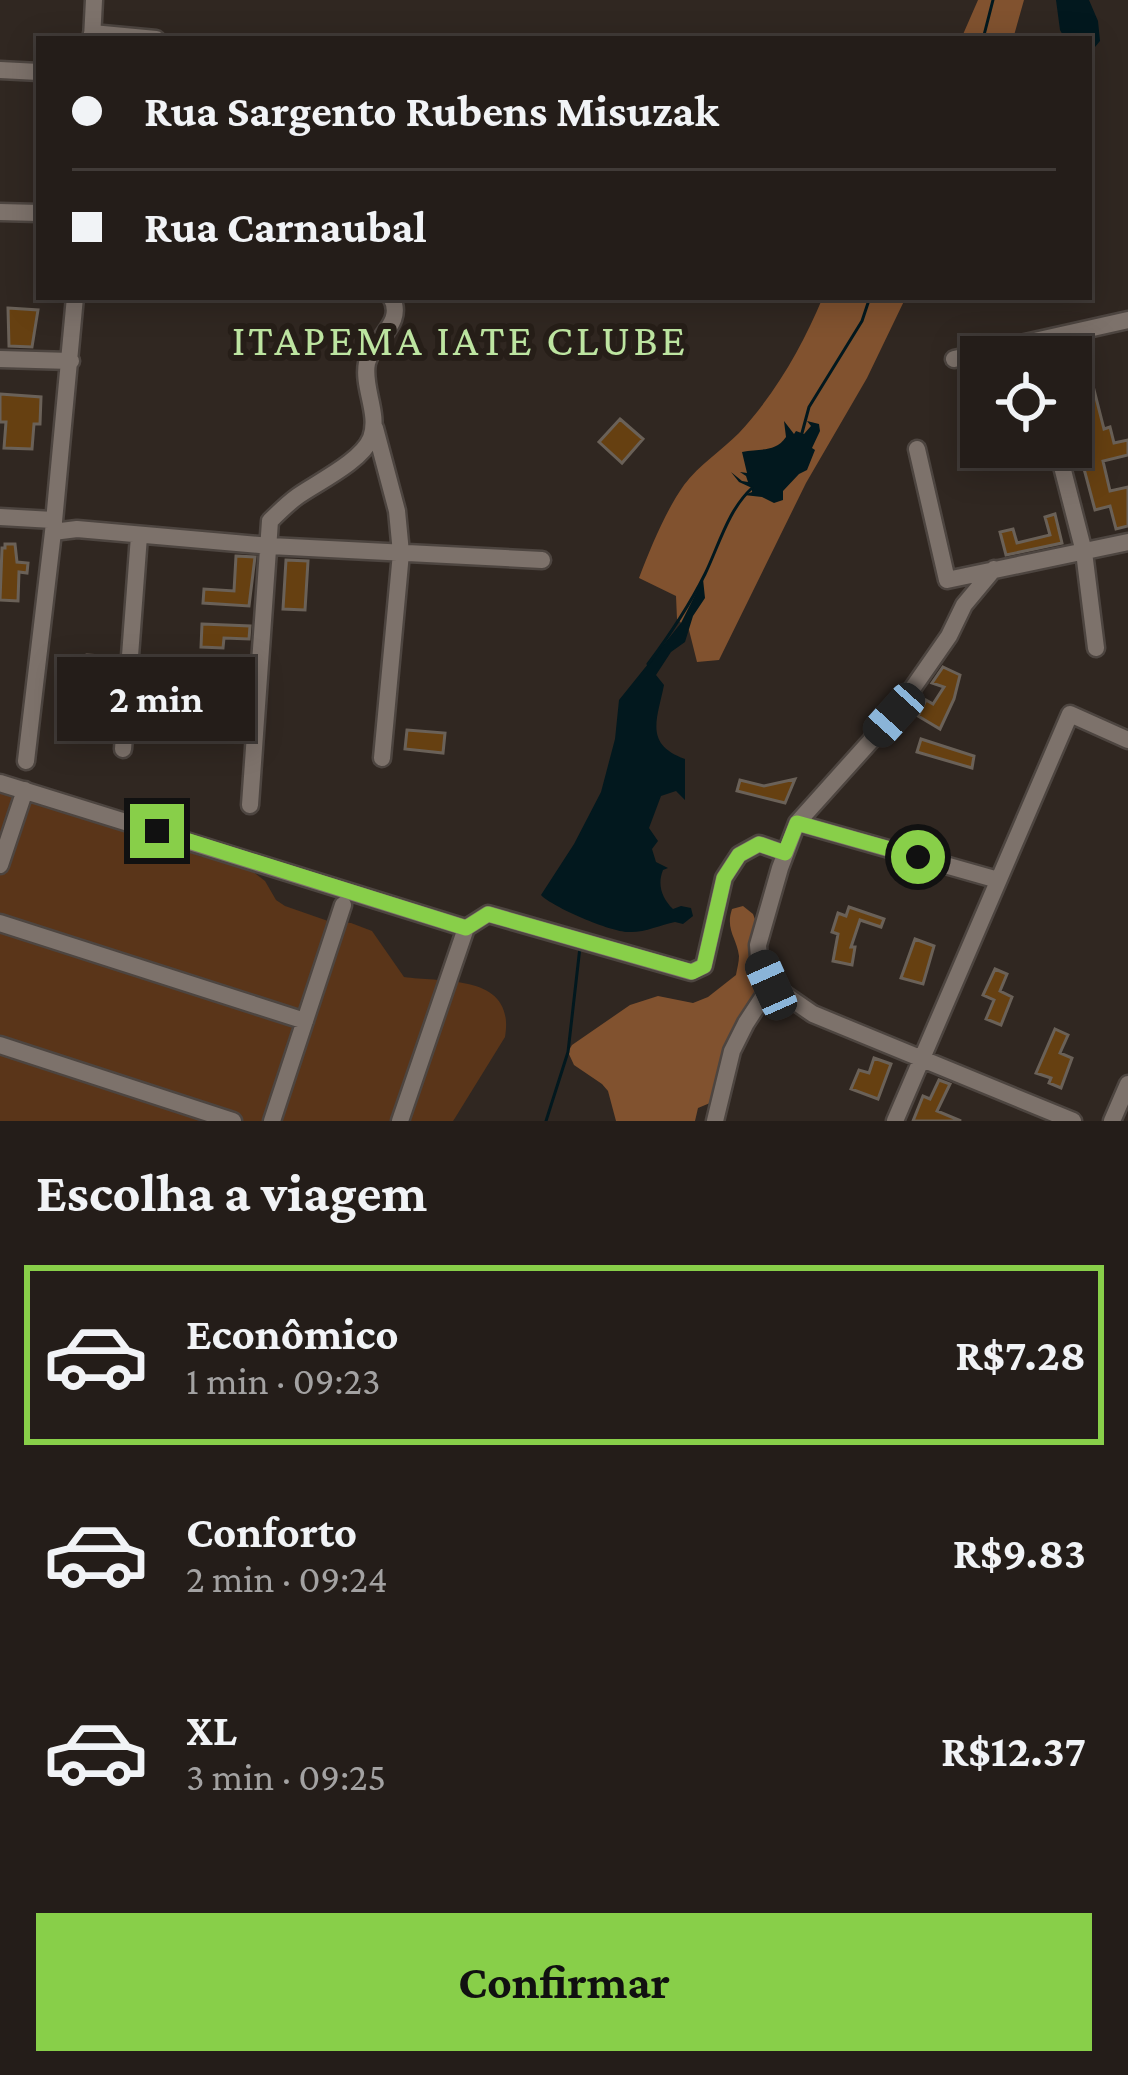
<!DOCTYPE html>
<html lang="pt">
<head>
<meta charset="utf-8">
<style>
  body { margin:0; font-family:"Crimson Pro",serif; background:#2c2622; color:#f1f3f6; height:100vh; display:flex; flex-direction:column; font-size:45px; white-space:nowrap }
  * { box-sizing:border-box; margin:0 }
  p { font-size:39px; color:#a3a2a2 }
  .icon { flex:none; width:66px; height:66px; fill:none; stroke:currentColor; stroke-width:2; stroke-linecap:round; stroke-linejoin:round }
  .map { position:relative; height:1121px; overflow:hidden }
  .details { display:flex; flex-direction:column; background:#241d19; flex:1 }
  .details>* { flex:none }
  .top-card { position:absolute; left:36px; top:36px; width:1056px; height:264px; border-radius:0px; box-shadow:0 6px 30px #0003,0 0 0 3px #413b38; display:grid; align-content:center; height:264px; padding:0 36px; background:#241d19 }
  .buttons { position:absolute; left:960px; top:336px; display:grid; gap:24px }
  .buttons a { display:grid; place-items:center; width:132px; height:132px; border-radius:0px; background:#241d19; box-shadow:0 6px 30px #0003,0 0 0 3px #413b38; font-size:60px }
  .end { position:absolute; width:54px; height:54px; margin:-27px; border:15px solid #88cf49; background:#111; box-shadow:0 0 0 6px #111 }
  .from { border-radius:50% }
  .bubble { position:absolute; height:84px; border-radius:0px; background:#241d19; box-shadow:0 6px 30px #0003,0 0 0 3px #413b38; font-size:39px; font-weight:700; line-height:84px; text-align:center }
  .car { position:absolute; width:36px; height:72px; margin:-36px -18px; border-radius:15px; box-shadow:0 0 9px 3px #0007; background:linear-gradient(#222 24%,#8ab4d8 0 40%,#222 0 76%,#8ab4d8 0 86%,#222 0) }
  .top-card b { display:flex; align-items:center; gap:42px; height:114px; font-size:45px }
  .top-card b+b { border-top:3px solid #413b38 }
  .top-card i { width:30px; height:30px; background:#f1f3f6 }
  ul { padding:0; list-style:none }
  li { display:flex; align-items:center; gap:36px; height:180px; margin:0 24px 18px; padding:0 12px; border:6px solid transparent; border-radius:0px }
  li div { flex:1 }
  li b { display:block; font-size:45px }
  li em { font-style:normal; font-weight:700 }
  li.active { border-color:#88cf49 }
  li>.icon { width:108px; height:108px; stroke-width:1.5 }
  h2 { padding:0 36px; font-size:54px; line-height:144px }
  .action { display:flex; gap:24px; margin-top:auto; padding:24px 36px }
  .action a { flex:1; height:138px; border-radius:0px; background:#88cf49; color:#111; font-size:48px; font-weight:700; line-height:138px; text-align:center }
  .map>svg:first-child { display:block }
</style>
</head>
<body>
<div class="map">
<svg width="1128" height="1121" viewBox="0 0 1128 1121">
  <rect width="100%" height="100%" fill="#302721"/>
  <path fill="#5a3519" d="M0,778l158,68 10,3 12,-1 22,9h12l33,10 18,14 11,19 9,6 43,15 23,2 21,8 32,46c39,6 112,-4 101,60l-50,81 -2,3h-453z"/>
  <path fill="#81522f" d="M978,0h46l-11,39h-52z
    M823,297h83l-39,81 -61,105 -87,177 -22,2 -8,-32 -12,-11 -1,-23 -37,-18c12,-31 26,-66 45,-93 15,-20 38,-35 55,-52 37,-40 63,-86 84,-136z
    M743,906l10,8 3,8 9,59 -51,117 -4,5 -12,5 -3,13h-79l-8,-30 -6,-7 -28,-19 -6,-13 4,-7 58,-40 28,-9 35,7 15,-6 28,-22c1,-6 3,-13 3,-19 -2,-18 -14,-26 -7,-47z"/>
  <path fill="#02181e" d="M1056,0h33l9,21 2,20 -10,12 -1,-14h-24l-5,-9z
    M784,421l10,13 2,-3 8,3 7,-8 -4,-5 12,3 1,7 -8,17 3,2 -8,20 -8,4 -16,17v9l-9,3 -12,-6 -18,-2 8,-3v-4l-13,-6 -8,-10 11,9 6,1 -2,-6 -6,-4 7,1 -5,-21c18,-4 33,1 44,-15z
    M703,579l2,19 -12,18 -8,26 -14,10 -15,23 8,10c-7,35 -20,59 21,74v41l-9,-9 -15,5 -12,32 9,13 -6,8 4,13 12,6 -5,2c-6,15 -1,28 10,39l8,-3 10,2 2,8 -10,8 -8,-2c-15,3 -31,11 -47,10 -17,0 -76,-25 -87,-37l33,-51 27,-52 14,-53 4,-39 62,-77z"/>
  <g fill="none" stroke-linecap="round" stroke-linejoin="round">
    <path stroke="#02181e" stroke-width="3" d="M983,39l10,-39
      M802,433l7,-26 53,-86 8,-24
      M648,664c21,-28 41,-58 57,-90 14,-29 23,-64 47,-86
      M546,1121l22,-69 12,-105"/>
  </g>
  <path fill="#664011" stroke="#6a6158" stroke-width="3" d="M8,308l30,2 -6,37 -23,-1z
    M1090,374l14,55 6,-2 4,16 14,-3v15l-25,6 7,30 18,-4v39l-12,3 -6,-23 -15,4 -12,-45 -3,1 -3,-14 3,-1 -9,-30v-43z
    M0,394l41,3 -1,27h-6l-2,25 -28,-1 2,-26h-6z
    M620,419l23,20 -21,24 -23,-21z
    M1055,514l7,29 -56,12 -6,-23 13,-3 4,14 33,-8 -5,-18z
    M5,544h10l2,18 11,1 -1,10 -8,-1 -1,29 -18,-1 2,-52h3z
    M236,556l19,1 -6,49 -46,-3 1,-14 30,2z
    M286,560l22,1 -3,49 -22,-1z
    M202,624l48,2 -1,13 -25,-1 -1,10 -22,-1z
    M87,655l30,2 -1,18 -26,-1 -1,15 -25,-2 1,-15 21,1z
    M943,667l17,8 -6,24 -14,30 -22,-13 8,-16 7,4 11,-17 -12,-4z
    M407,730l38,3 -2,20 -38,-4z
    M921,739l53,17 -2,12 -55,-16z
    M795,779l-10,24 -48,-12 3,-11 24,6z
    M849,907l35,12 -3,8 -21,-7 -9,27h4l-3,18 -19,-4 5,-27 -6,-2 6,-19 8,3z
    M915,939l19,7 -11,38 -22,-6z
    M995,969l12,5 -7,17 12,6 -11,28 -15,-6 8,-19 -11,-5z
    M1055,1029l13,6 -8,18 12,5 -11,30 -12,-5 2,-5 -15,-5z
    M874,1058l17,6 -13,35 -27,-10 8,-19 10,3z
    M939,1080l11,4 -13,27 24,10h-48l10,-25 7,3z"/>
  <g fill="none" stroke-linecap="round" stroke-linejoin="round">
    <defs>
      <path id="minor" d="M92,33l64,6
        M92,39l2,-39
        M0,70l39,2
        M0,212l39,1
        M0,359l71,2
        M954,359l174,-39
        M375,428l22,83 4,42 -19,205
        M1057,447l27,105 12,96
        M917,449l30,131 181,-38
        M0,517l53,3
        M53,532l24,-3 193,17 272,14
        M123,749l16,-213
        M26,761l27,-229 22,-235
        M0,783l466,145 22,-14 203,58 13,-6 20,-88 15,-23 20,-11 26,9
        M250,805l20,-284c9,-9 18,-18 28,-25 20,-14 64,-35 73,-58 9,-24 -9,-51 -4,-75 6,-24 39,-40 24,-66
        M797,823l201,57
        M0,865l25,-75
        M0,923l305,98
        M771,985l42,29 260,107
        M0,1045l233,76
        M272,1121l71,-216
        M400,1121l66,-193
        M715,1121l17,-70 14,-28 25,-38 -12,-27 -1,-13 22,-77 17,-45 97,-108 55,-79 15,-31 30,-36
        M895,1121l175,-407 58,26
        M1112,1121l16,-37"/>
    </defs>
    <use href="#minor" stroke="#4d4540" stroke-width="21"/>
    <use href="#minor" stroke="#7d726b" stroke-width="16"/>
  </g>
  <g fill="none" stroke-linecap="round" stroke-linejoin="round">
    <path stroke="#88cf49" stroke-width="15" d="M157,831l309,97 22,-14 204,58 12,-6 20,-88 15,-23 20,-11 26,9 12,-30 121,34"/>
  </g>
  <g text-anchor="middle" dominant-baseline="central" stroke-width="12" stroke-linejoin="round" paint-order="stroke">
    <g font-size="45" letter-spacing="3" fill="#bde5a1" stroke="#261e18">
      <text x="460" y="340">ITAPEMA IATE CLUBE</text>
    </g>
  </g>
</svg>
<div class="buttons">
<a><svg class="icon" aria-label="locate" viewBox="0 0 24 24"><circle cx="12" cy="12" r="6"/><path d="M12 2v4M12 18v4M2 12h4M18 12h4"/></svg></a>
</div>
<i class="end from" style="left:918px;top:857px"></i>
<i class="end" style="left:157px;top:831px"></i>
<div class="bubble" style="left:57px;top:657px;width:198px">2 min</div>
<i class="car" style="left:894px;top:715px;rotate:222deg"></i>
<i class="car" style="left:771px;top:985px;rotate:336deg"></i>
<div class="top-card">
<b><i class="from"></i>Rua Sargento Rubens Misuzak</b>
<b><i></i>Rua Carnaubal</b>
</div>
</div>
<section class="details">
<h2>Escolha a viagem</h2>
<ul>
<li class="active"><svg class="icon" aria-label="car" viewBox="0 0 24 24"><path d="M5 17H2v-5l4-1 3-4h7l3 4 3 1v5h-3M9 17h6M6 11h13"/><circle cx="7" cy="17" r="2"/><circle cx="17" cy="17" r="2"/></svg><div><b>Econômico</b><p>1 min · 09:23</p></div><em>R$7.28</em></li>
<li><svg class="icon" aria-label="car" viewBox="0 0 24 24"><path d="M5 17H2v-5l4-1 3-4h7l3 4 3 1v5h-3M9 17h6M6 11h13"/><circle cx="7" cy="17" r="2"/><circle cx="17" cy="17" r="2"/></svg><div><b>Conforto</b><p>2 min · 09:24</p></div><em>R$9.83</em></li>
<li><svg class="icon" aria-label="car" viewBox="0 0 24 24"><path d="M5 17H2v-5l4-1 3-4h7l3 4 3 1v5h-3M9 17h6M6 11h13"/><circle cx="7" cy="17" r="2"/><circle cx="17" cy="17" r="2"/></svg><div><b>XL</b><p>3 min · 09:25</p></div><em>R$12.37</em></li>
</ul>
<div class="action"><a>Confirmar</a></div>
</section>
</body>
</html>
